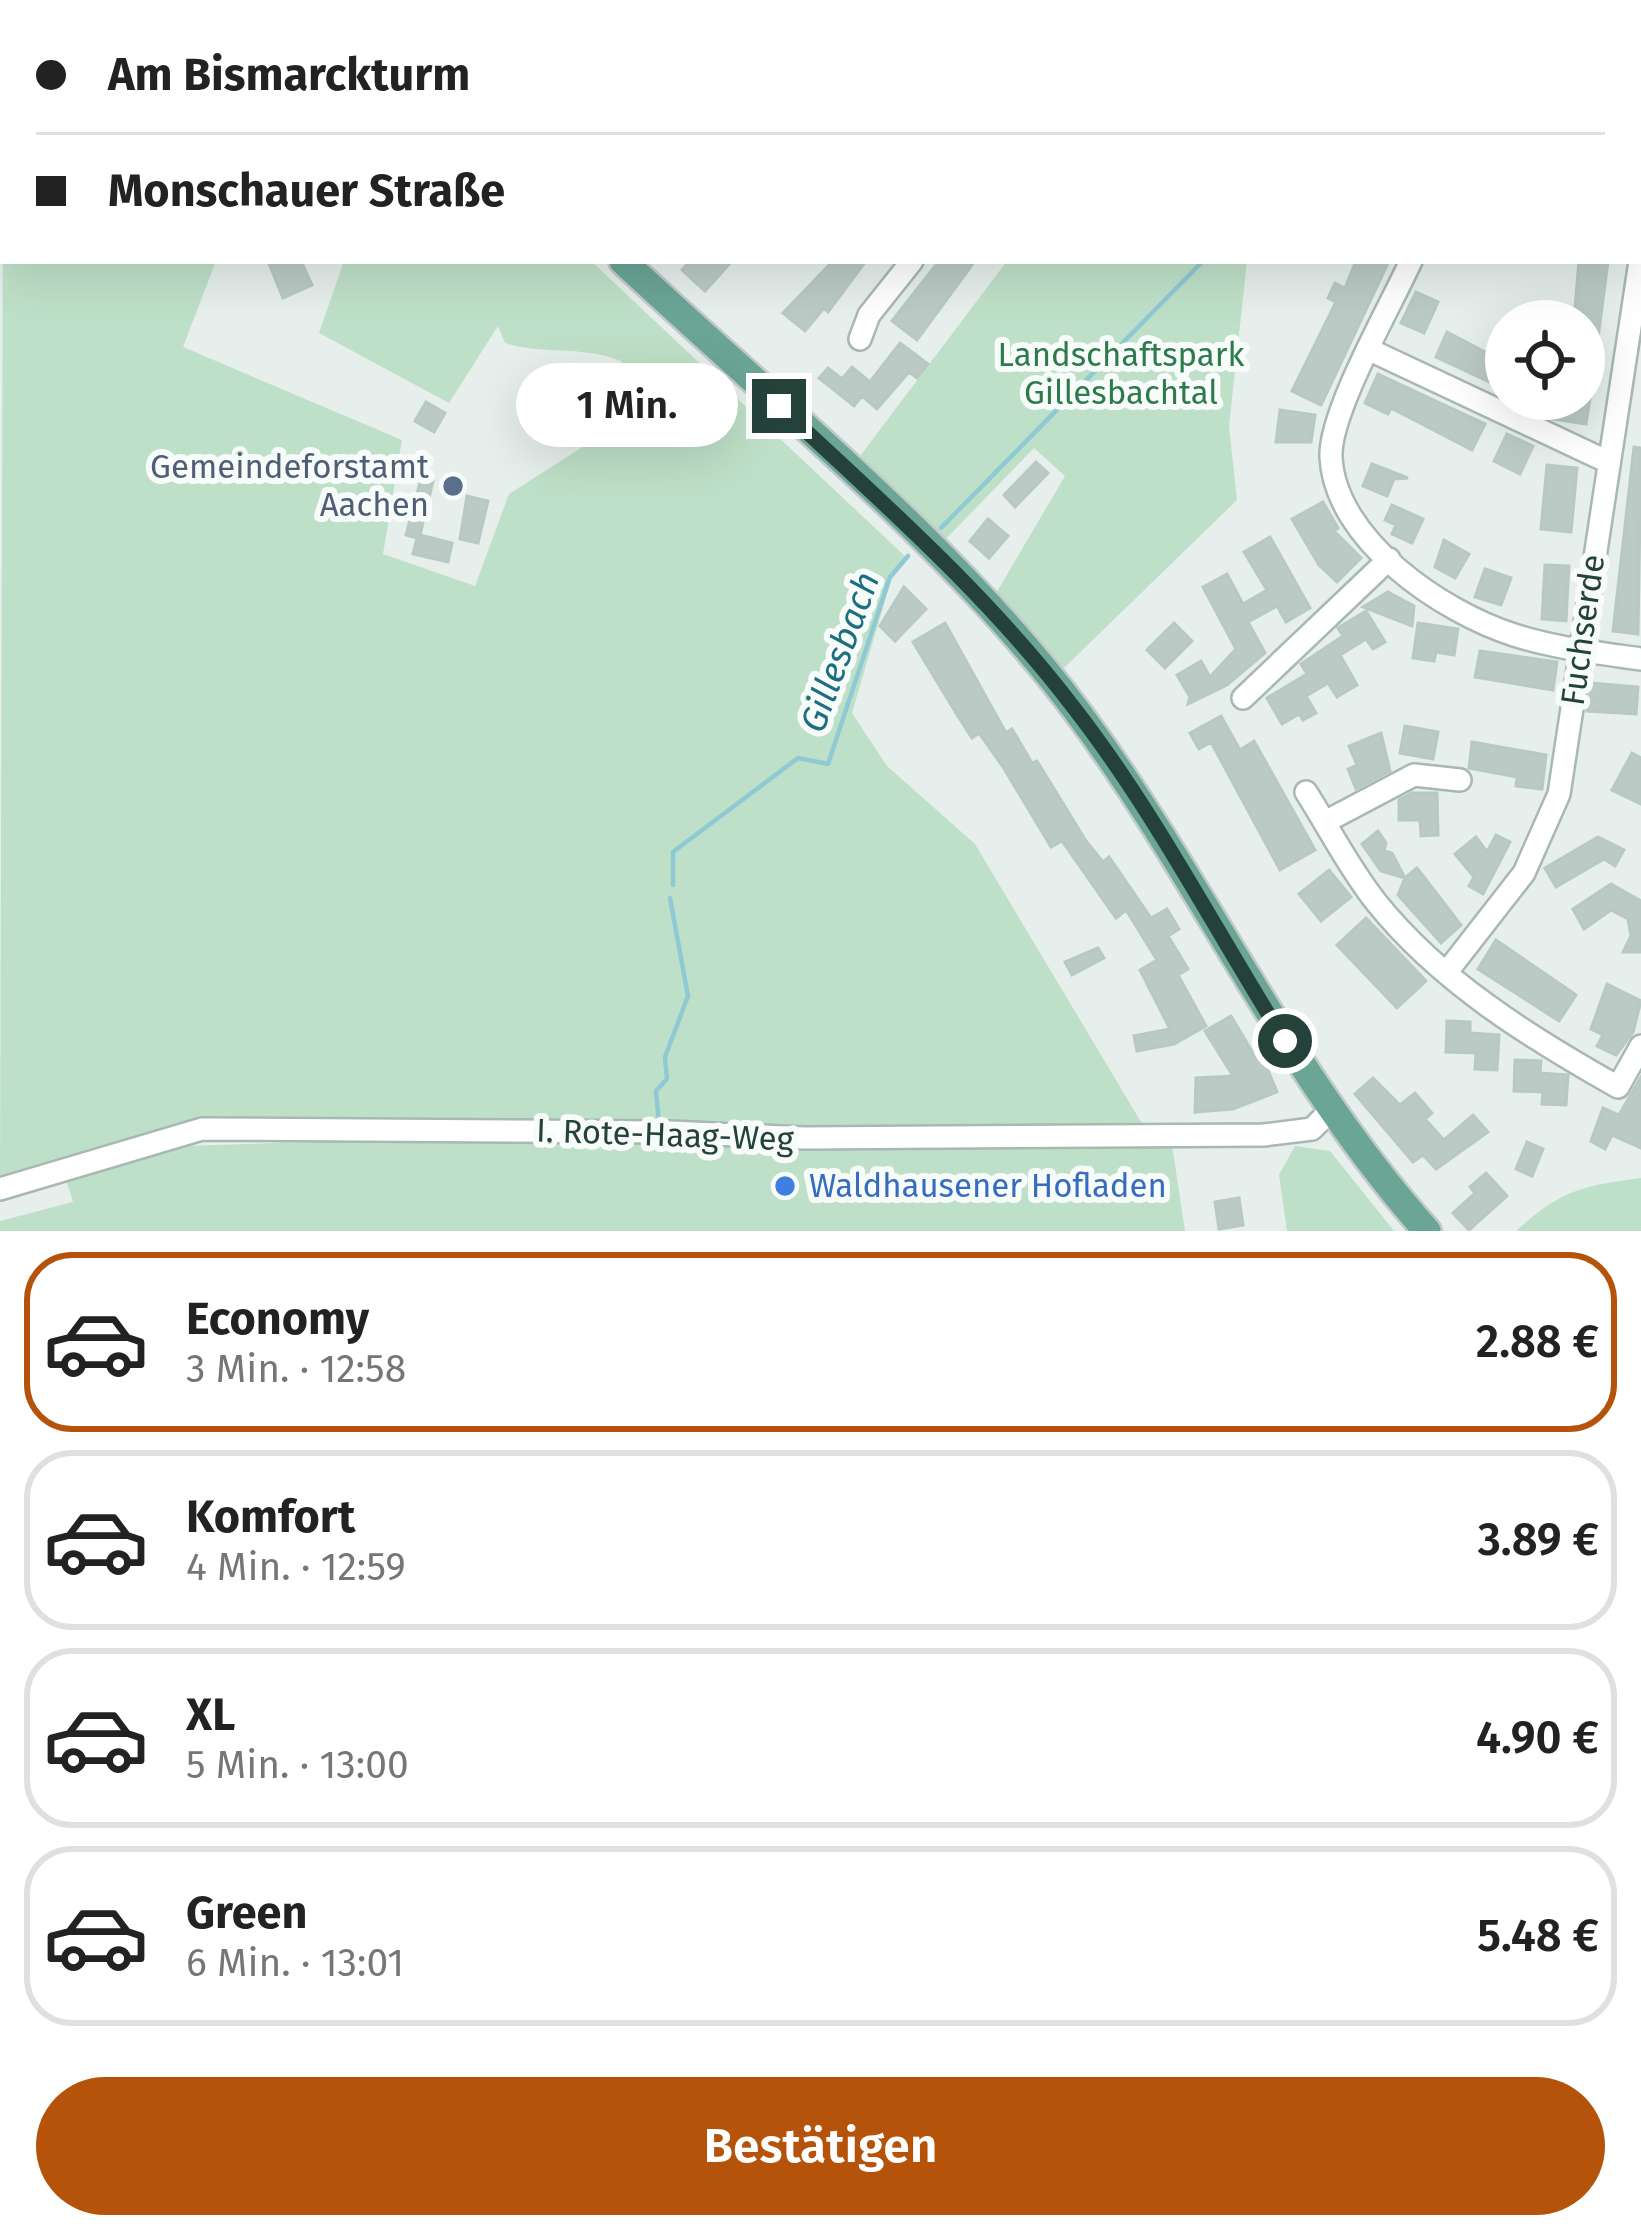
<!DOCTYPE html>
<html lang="de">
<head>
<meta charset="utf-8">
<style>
  body { margin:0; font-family:"Fira Sans",sans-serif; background:#f2f2f2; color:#222; height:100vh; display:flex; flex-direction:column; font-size:45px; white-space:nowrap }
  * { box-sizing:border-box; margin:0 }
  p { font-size:39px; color:#767676 }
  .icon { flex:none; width:66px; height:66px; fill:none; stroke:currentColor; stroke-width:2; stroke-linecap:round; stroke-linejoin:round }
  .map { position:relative; height:1231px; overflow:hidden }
  .panel { display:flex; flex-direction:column; background:#fff; flex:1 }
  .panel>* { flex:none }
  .guide { position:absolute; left:0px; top:0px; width:1641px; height:264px; box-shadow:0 12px 48px #0002; display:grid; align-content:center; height:264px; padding:0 36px; background:#fff }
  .controls { position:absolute; left:1485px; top:300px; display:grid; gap:24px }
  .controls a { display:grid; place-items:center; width:120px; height:120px; border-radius:50%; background:#fff; box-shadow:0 12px 48px #0002; font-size:60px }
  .end { position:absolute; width:54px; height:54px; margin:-27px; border:15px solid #24423a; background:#fff; box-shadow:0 0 0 6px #fff }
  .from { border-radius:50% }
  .bubble { position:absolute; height:84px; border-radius:42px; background:#fff; box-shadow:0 12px 48px #0002; font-size:39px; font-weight:600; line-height:84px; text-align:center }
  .guide b { display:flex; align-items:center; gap:42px; height:114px; font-size:45px }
  .guide b+b { border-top:3px solid #e0e0e0 }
  .guide i { width:30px; height:30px; background:#222 }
  ul { padding:21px 0 0; list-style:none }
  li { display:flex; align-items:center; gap:36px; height:180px; margin:0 24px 18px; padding:0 12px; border:6px solid #e0e0e0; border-radius:48px }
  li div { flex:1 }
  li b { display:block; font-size:45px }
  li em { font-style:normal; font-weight:600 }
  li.current { border-color:#b45309 }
  li>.icon { width:108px; height:108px; stroke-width:1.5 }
  .button { display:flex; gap:24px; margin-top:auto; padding:24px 36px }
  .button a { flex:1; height:138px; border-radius:72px; background:#b45309; color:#fff; font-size:48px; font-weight:600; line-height:138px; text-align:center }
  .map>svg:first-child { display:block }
</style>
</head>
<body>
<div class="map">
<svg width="1641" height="1231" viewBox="0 0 1641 1231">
  <rect width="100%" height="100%" fill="#e6efeb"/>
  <path fill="#bfe0c8" d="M3,177v84h213l-33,86 219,93 -19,114 92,32 34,-92 86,-55 39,-49 -11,-7 -2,-22c-37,-16 -77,-6 -116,-18l-7,-17 -49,77 -130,-70 25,-72h247l317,298 -17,21 -39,133 35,53 88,78 169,283 -306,7 -653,-10 -124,43 -61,15z
    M1007,261h240l-18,165 8,74 -173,168 -69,-73 70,-119 -31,-28 -92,95 -85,-83z
    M383,1140l789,5 13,86h-1185v-10l73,-19 -7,-22 115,-34z
    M1295,1146l35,5 64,80h-107l-8,-56z
    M1641,1178v53h-125c45,-41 66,-45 125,-53z"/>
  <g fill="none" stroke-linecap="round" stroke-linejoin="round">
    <path stroke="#8ec9d4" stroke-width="4.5" d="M1280,0v3
      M941,528l262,-267
      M673,885v-33l125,-94 30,6 62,-187 18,-21
      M659,1123l-3,-32 11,-12 -2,-22 23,-61 -18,-98"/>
  </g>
  <path fill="#bbcac4" stroke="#b8c9c2" stroke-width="3" d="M268,261h33l11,24 -29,13z
    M690,261h42l-27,30 -23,-21z
    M833,261h33l-38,51 -4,-4 -19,23 -22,-18z
    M939,261h36l-58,79 -25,-19z
    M1356,261h33l-68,144 -29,-14 44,-89 -8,-4 7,-15 10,5z
    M1579,261h29l-17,131h-7v-72l-10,-2z
    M1416,292l22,10 -14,31 -23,-10z
    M1447,332l59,31 -8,23 -62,-29z
    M900,343l28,21 -11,14 -8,-6 -32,37 -15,-13 -8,10 -35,-28 9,-10 14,11 10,-12 18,15z
    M558,371l38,36 -7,8 11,11 -20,8 -21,-8 -7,-12 4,-5 -18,-17z
    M1378,374l107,50 -13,26 -81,-42 -3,6 -23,-11z
    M1556,399h34l-4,25 -33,-5z
    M426,402l19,11 -11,19 -19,-11z
    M1280,410l35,5 -4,27h-35z
    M1507,434l26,12 -13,28 -26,-13z
    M1634,447l7,1 -3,186 -25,-3z
    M1036,462l12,11 -33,34 -11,-12z
    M1372,464l36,14 -14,1 -7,17 -24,-10z
    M1547,465l30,3 -6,64 -30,-3z
    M421,479l12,2 -13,54 32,8 -4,19 -35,-8 4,-16 -11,-3z
    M467,496l21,5 -10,42 -18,-4z
    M1323,502l15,26 -4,3 27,27 -24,24 -18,-17 -27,-46z
    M1392,505l31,14 -11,24 -20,-9 4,-9 -11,-5z
    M988,519l20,17 -19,22 -19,-17z
    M1270,537l40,71 -24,14 -9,-16 -29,16 17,31 -38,32 -39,19 2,-7 -13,-22 24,-14 9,16 26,-28 -33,-62 24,-13 16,30 24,-14 -23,-38z
    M1444,540l25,14 -14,24 -20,-11z
    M1545,565l24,1 -3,55 -24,-2z
    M1485,569l26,9 -10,27 -26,-8z
    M904,587l22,22 -31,32 -15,-15z
    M1388,592l26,14 -2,20 -49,-19z
    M1366,611l19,31 -12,7 -7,-10 -26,16 17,30 -20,12 -9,-14 -22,13 10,17 -13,7 -4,-6 -17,10 -15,-26 40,-24 -6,-10 42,-28 -5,-8z
    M945,623l61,110 6,-4 20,34 5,-2 49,80 17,21 6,-5 42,61 16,-9 12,20 -11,7 20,33 -10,6 28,51 -32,18 -37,7 -3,-15 36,-7 -30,-59 17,-10 -31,-50 -10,8 -54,-77 -11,6 -48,-80 -24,-34 -7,5 -16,-25 -43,-71z
    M1174,623l18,18 -27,27 -18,-18z
    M1418,623l40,6 -4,26 -18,-3 -2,9 -21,-3z
    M1480,651l77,11 -4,28 -78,-13z
    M1591,683l47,4 -2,27 -49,-3z
    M1221,716l19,34 14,-9 61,109 -35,20 -69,-128 -12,7 -9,-16z
    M1405,726l33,6 -5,27 -33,-6z
    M1381,733l9,38 -34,18 -8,-20 9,-4 -8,-19z
    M1472,742l74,13 -4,34 -26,-3 1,-9 -48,-9z
    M1632,753l9,5v46l-29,-14z
    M1412,793h25l1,42 -17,1 -1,-16h-21v-20z
    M1378,831l8,12 -2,8 8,2 13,25 12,-10 44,57 -20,18 -43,-48 7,-17 -24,-7 -19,-27z
    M1496,835l14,7 -27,52 -14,-8 5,-9 -19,-23 21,-17 11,15z
    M1598,837l26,13 -9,16 -11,-7 -48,28 -11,-19z
    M1329,870l22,27 -30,24 -22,-27z
    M1611,884l30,17v51h-18l8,-16 -3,-17 -17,-9 -27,19 -11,-20z
    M1366,918l60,63 -29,27 -60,-63z
    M1496,940l80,55 -17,26 -81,-52z
    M1098,948l6,10 -32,17 -7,-13z
    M1607,984l34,17 -8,31 -17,23 -19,-9 6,-11 -12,-6z
    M1231,1016l25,42 6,-2 15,36 -44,17 -38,3 1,-34 37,-2 -28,-45z
    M1447,1021l23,1v11l29,2 -2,35 -22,-1 1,-16 -30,-1z
    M1515,1060l26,1 -1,12 28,2 -2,30 -24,-1 1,-12 -29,-1z
    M1641,1077v71l-29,-13 -7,14 -14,-8 12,-33 16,7z
    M1373,1078l27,27 15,-12 17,20 -7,6 19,21 29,-25 15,17 -52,37 -13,-14 -10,7 -58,-68z
    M1527,1142l16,7 -11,27 -16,-7z
    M1486,1173l21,23 -38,34 -16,-17 22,-20 -5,-6z
    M1239,1198l4,27 -24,4 -4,-27z"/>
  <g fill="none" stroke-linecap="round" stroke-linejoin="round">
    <defs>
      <path id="minor" d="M980,0l1,3
        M1411,261c-20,44 -82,152 -80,196 4,83 111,155 183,178 40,13 85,18 127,24
        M860,339l9,-24 43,-54
        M1370,350l236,111
        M1243,698l146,-139
        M1306,792c23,36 43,76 70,110 64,80 155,136 242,185l23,-41
        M1325,822l89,-47 46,5
        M1446,973l78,-100 35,-79 82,-539
        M0,1189l202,-60 468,3 134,6 460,-3 48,-6 18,-18"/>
      <path id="major" d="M383,3l6,-3
        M464,3l1,-3
        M0,65h3
        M623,261c148,139 333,287 453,449 126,169 210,363 351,521"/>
    </defs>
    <use href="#minor" stroke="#a8b8b2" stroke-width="26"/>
    <use href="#major" stroke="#c2cac8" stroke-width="32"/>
    <use href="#minor" stroke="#fff" stroke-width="21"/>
    <use href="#major" stroke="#6aa596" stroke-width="27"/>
  </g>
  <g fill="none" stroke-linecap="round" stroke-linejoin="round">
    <path stroke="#24423a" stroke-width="15" d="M779,406c103,96 210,190 295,302 81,104 141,222 211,333"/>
  </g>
  <circle fill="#5c6f8a" stroke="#f7fbf9" stroke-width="4.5" cx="453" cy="486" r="12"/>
  <circle fill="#3f7fe0" stroke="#f7fbf9" stroke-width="4.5" cx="785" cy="1186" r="12"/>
  <g text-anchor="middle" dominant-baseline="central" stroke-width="12" stroke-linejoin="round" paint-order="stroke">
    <g font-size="33" fill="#2d7a4b" stroke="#f7fbf9">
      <text x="1121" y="355">Landschaftspark<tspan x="1121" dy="38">Gillesbachtal</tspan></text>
    </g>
    <g font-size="33" fill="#4e5e75" stroke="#f7fbf9" text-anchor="end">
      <text x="429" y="467">Gemeindeforstamt<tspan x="429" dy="38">Aachen</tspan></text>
    </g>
    <g font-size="33" fill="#24423a" stroke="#f7fbf9">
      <text transform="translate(1583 630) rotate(-82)">Fuchserde</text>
      <text transform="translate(665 1135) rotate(2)">I. Rote-Haag-Weg</text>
    </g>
    <g font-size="33" fill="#366cbe" stroke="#f7fbf9" text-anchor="start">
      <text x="809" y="1186">Waldhausener Hofladen</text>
    </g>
    <g font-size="36" font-style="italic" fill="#1c6f80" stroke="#f7fbf9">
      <text transform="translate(840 652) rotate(-70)">Gillesbach</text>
    </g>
  </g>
</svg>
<div class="controls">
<a><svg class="icon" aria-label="locate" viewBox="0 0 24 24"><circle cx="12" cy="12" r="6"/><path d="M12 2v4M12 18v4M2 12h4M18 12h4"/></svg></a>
</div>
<i class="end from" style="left:1285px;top:1041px"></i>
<i class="end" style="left:779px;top:406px"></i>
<div class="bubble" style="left:516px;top:363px;width:222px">1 Min.</div>
<div class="guide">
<b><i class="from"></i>Am Bismarckturm</b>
<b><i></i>Monschauer Straße</b>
</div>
</div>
<section class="panel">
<ul>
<li class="current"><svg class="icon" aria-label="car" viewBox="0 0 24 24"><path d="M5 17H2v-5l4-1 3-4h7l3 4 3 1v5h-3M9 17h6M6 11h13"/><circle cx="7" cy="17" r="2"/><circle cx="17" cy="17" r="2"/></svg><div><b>Economy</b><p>3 Min. · 12:58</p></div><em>2.88 €</em></li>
<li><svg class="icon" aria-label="car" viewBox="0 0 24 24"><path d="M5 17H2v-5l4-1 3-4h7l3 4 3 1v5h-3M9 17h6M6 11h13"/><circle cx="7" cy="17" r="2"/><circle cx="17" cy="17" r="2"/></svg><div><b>Komfort</b><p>4 Min. · 12:59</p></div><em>3.89 €</em></li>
<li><svg class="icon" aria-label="car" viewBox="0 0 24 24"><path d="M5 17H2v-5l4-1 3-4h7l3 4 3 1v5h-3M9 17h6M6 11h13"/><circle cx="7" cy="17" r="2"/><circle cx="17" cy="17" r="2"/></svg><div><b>XL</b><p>5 Min. · 13:00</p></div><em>4.90 €</em></li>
<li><svg class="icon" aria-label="car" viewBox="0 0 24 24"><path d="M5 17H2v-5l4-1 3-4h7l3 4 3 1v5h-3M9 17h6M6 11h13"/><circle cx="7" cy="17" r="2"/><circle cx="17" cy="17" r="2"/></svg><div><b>Green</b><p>6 Min. · 13:01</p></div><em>5.48 €</em></li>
</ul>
<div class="button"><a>Bestätigen</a></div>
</section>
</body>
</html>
